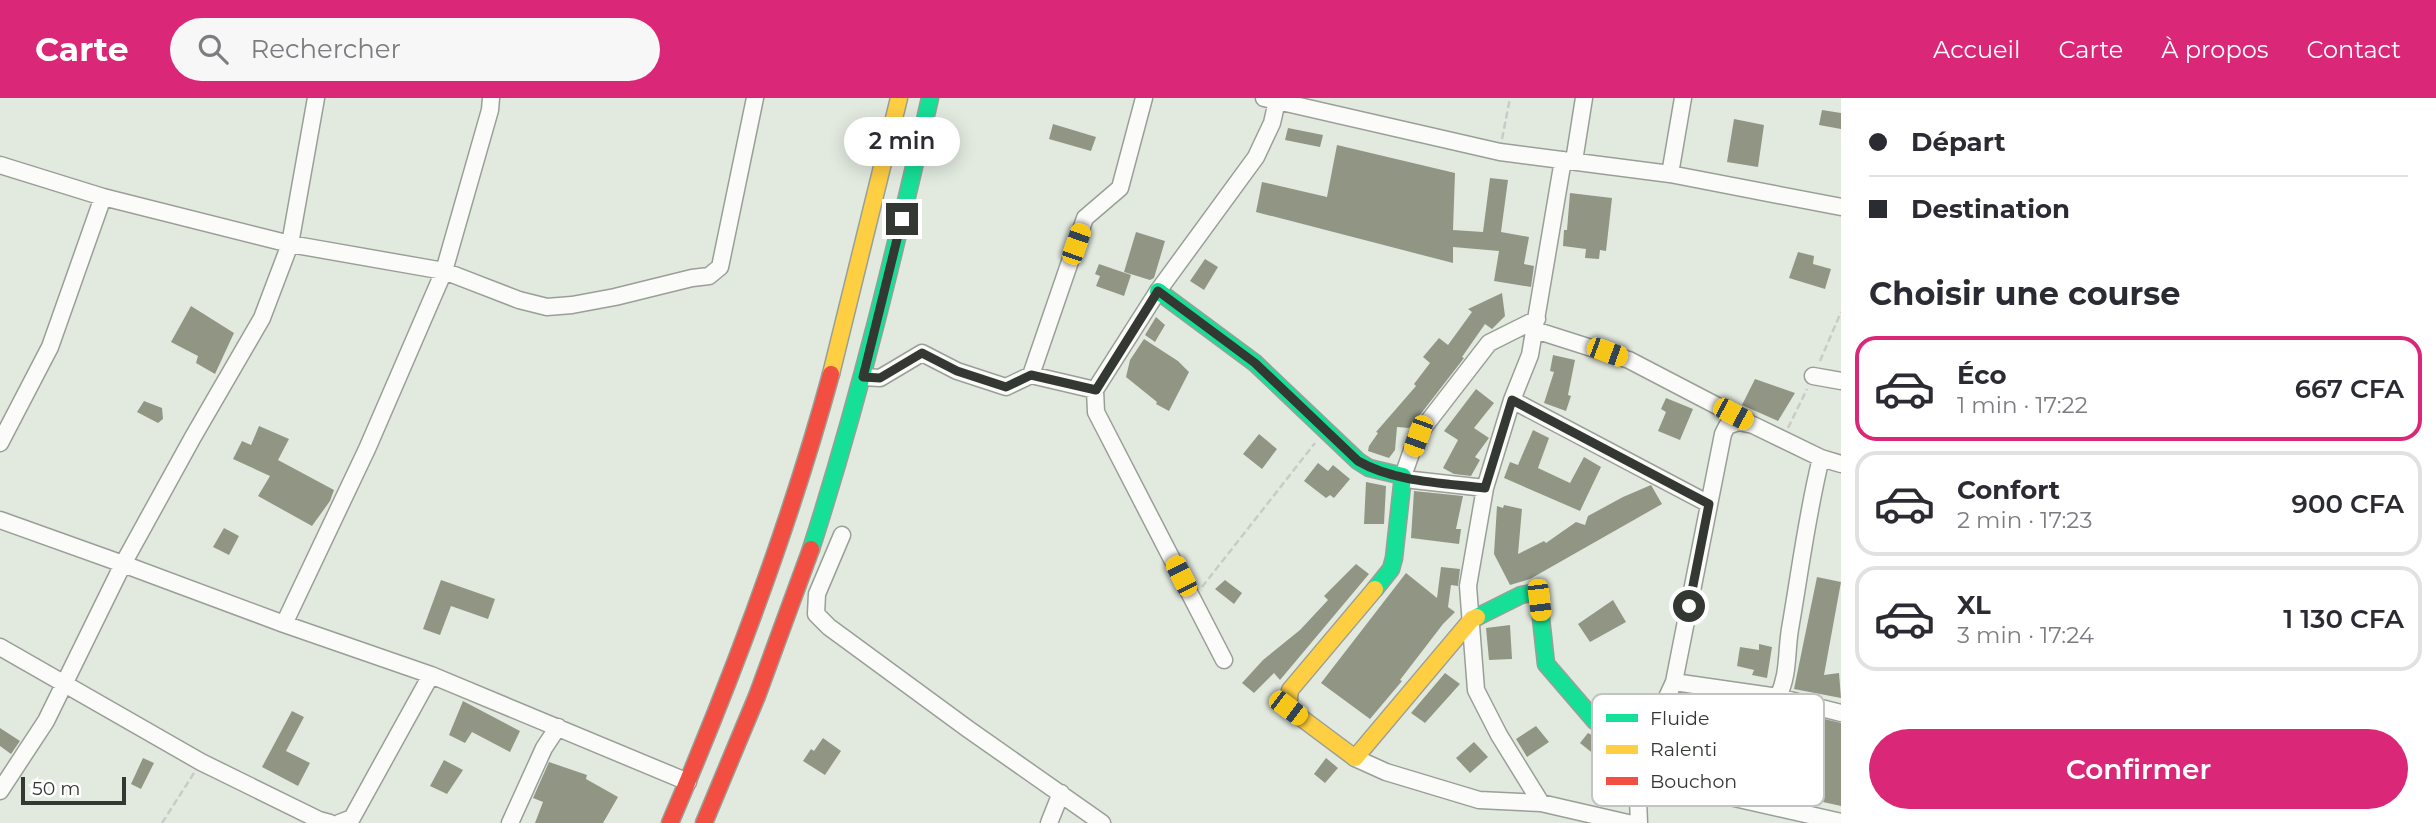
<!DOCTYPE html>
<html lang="fr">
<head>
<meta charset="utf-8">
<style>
  body { margin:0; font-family:Montserrat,sans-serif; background:#f7f7f7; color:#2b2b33; height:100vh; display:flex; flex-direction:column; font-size:26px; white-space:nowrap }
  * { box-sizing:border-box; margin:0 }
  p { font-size:23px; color:#7c7c81 }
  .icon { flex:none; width:38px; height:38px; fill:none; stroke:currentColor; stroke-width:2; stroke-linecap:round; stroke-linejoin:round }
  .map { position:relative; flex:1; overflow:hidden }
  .side { display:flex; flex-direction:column; background:#fff; width:595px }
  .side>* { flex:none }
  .hud { display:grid; align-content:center; height:154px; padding:0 28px; background:#fff }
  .scale { position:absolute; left:21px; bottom:18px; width:105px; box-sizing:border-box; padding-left:7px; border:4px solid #333932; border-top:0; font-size:19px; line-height:24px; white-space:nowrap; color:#333932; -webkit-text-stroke:5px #fff; paint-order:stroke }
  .end { position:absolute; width:32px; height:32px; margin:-16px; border:9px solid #333932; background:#fff; box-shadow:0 0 0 4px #fff }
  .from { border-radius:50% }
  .bubble { position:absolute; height:49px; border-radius:24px; background:#fff; box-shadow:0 4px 18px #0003; font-size:23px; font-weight:600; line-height:49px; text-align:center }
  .car { position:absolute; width:21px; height:42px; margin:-21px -10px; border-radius:9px; box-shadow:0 0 5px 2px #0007; background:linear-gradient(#f5c518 24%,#345 0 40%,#f5c518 0 76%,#345 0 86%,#f5c518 0) }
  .hud b { display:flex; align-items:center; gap:24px; height:66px; font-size:26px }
  .hud b+b { border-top:2px solid #e1e1e2 }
  .hud i { width:18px; height:18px; background:#2b2b33 }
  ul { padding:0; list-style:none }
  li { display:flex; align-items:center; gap:21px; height:105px; margin:0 14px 10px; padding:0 14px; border:4px solid #e1e1e2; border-radius:21px }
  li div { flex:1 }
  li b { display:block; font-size:26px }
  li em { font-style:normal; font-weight:600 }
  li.active { border-color:#db2777 }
  li>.icon { width:63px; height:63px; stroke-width:1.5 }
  h2 { padding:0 28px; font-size:32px; line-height:84px }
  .cta { display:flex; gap:14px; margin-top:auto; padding:14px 28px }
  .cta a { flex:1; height:80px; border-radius:42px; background:#db2777; color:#fff; font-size:28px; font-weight:600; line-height:80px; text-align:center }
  header { display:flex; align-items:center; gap:42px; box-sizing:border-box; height:98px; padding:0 35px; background:#db2777; color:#fff }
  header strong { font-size:33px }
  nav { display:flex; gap:38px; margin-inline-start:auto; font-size:24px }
  .search { width:490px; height:63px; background:#f7f7f7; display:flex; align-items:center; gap:18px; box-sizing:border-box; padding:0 24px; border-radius:38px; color:#7c7c81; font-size:26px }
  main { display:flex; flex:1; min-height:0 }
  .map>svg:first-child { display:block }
</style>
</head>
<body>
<header>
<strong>Carte</strong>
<div class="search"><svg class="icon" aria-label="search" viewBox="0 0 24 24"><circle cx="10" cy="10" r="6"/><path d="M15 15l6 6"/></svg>Rechercher</div>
<nav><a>Accueil</a><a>Carte</a><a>À propos</a><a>Contact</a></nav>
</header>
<main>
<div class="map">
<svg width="1841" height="725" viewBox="0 0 1841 725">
  <rect width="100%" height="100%" fill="#e2eae0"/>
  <path fill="#919684" d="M1822,12l19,3v16l-22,-4z
    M1734,21l30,6 -6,42 -31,-5z
    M1053,26l43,13 -5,14 -42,-12z
    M1288,30l35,7 -3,12 -35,-7z
    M1337,47l118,28 -2,57 30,2 7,-54 18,2 -7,52 28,5 -5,27 10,2 -3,21 -37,-6 5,-30 -46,-4v16l-197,-51 6,-30 65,15z
    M1570,95l42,5 -6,53 -6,-1 -1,9 -14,-1 1,-9 -23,-3 1,-16h3z
    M1136,134l29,9 -11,37 -4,2 -26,-8z
    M1798,154l16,4 -1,8 18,5 -6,20 -36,-11z
    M1205,161l13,8 -14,23 -14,-9z
    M1099,166l32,11 -7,21 -28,-10 4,-10 -5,-2z
    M1502,195l3,23 -13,13 -7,-5 -23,33 2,1 -48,62 -7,8 -12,-1 -2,23 -6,8 -21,-7 1,-5 9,-13 -2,-1 40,-46 -2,-2 16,-21 -7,-6 16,-19 9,7 24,-33 -4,-3z
    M191,208l43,27 -19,41 -19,-11 2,-7 -27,-14z
    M1156,219l9,8 -10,17 -10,-7z
    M1144,241l34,22 11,11 -20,39 -13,-7 1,-2 -31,-25 4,-17z
    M1553,257l22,5 -7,35 3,1 -5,15 -22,-8 10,-31 -4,-1z
    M1755,281l40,14 -17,28 -36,-16z
    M1476,291l18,14 -20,25 15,10 -14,19 5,3 -9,16 -17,-2 -11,-6 15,-28 -14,-9z
    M1666,300l27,11 -13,31 -22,-9 8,-19 -5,-3z
    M144,303l18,7 1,11 -5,4 -21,-11z
    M259,328l30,13 -11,21 56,30 -4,11 -18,25 -54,-30 12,-20 -37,-17 9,-18 9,4z
    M1533,332l16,8 -11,30 32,15 14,-26 17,10 -21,44 -76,-33 6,-16 8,3z
    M1259,336l18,15 -15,20 -19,-15z
    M1318,365l10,8 5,-6 17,14 -16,19 -4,-3 -4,3 -22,-17z
    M1366,384l20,4 -2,38h-20z
    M1651,387l11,19 -132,75 -20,6 -16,-31 3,-48 6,2 1,-3 18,4 -4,45 26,-13 2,2 30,-21 9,3 3,-9 35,-19z
    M1414,393l49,5 -7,33h5l-2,15 -48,-6z
    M224,430l15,8 -10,19 -16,-8z
    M1356,466l13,10 -89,106 -6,-7 -20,20 -12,-10 21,-23 37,-30 28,-30 -4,-4z
    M1441,469l19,2 -2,17 -7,-1 -3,22 7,5 -12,12 -43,56 2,1 -32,38 -49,-36 85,-110 31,25z
    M1817,479l24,5 -17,93 15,-2 2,25 -47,-9z
    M441,482l54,19 -7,20 -37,-13 -11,29 -17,-6z
    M1225,482l17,13 -8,11 -19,-15z
    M1613,502l13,22 -36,20 -12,-18z
    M1510,527l2,34 -23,1 -3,-32z
    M1759,546l13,3 -5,31 -15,-3 2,-5 -17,-4 3,-19 19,3z
    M1445,575l15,11 -35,39 -14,-10z
    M463,603l57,30 -10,21 -38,-20 -7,11 -16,-8z
    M292,613l12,6 -18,34 24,12 -12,23 -36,-19z
    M1812,618l29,7v83l-45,-10z
    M1536,628l13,16 -22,15 -11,-18z
    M0,630l20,13 -9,13 -11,-8z
    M1588,635l25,13 -3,4 5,4 4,-5 2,1 -3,26 -15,-8 3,-4 -26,-21z
    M823,640l18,13 -16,24 -22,-14 8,-12 3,2z
    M1474,644l14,15 -18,16 -14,-15z
    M143,660l11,5 -13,26 -10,-5z
    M1326,660l12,10 -13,15 -11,-9z
    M444,662l19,10 -16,24 -17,-8z
    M549,664l38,13 -1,4 32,18 -15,26h-68l8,-21 -10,-4z"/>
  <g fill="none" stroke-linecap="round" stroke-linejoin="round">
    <defs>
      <path id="street" d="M1264,0l236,54 170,22 171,33
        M1563,62l-33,195 -18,45 -27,88 -17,98 8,104 23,45 42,68 87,20
        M1574,63l10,-63
        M0,67l103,32 187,47 154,27 75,29 28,7 25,-2 43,-8 77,-19 17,-2 11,-9 35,-169
        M1670,76l13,-76
        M1535,232l94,30 119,62
        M1031,277l54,-157 35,-30 24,-90
        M1813,278l28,5
        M863,279l17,1 42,-25 35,18 49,16 25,-12 64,15 63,-99 98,-134 16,-34 5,-22
        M1095,292l1,22 128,248
        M1512,302l197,104
        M0,345l50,-96 53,-150
        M1485,390l-72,-8 -10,-4 14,-40 72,-93 48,-24
        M0,422l123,44 70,-127 69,-119 28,-74 26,-146
        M842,437l-25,59 -1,20 13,13 139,102 134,94
        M284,526l83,-175 77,-178 46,-161 1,-12
        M0,549l201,115 118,58 11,3
        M1674,584l104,15 63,16
        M1778,599c11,-23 8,-43 12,-68 10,-57 17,-115 31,-171
        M1355,660l31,14 93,28 62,3
        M1637,678l204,46
        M0,693l46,-70 77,-157 161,60 147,51 257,107
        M339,725l13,-5 79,-143
        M510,725l34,-75 14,-21
        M1049,725l12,-30
        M1639,725l-2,-47 7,-29 30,-65 49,-248 4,-8 12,-4 14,3 68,33 20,6"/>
      <path id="fast" d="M1158,193l97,72 103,98 11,7 34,8 -9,82 -3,11 -16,20
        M811,451c48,-149 84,-298 119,-451
        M1477,519l44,-22 11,-2 7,7 7,64 49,57 49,26"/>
      <path id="slow" d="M831,276l68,-276
        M1375,491l-85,101 -2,18 67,50 117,-139 5,-2"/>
      <path id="jam" d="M670,725c63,-147 119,-295 161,-449
        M704,725l53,-127 54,-147"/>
    </defs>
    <use href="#street" stroke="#999f97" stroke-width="19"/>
    <use href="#fast" stroke="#999f97" stroke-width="19"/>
    <use href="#slow" stroke="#999f97" stroke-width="19"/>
    <use href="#jam" stroke="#999f97" stroke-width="19"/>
    <path stroke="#c8cbc8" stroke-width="2.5" stroke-dasharray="7 3.5" stroke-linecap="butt" d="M1502,41l8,-41
      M1820,263l21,-49
      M1788,330l19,-39
      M1202,489l113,-144
      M162,725l32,-50"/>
    <use href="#street" stroke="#fbfcfa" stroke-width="16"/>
    <use href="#fast" stroke="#16e098" stroke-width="16"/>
    <use href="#slow" stroke="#ffcf43" stroke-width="16"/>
    <use href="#jam" stroke="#f24e42" stroke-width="16"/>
  </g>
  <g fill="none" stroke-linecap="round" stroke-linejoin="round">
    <path stroke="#333932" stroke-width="9" d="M902,121l-39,158 17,1 42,-25 35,18 49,16 25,-12 65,15 62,-99 97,72 103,98c36,21 86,22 127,27l27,-88 197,104 -20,102"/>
  </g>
  <rect x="1592" y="596" width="232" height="112" rx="10" fill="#fff" stroke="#c2c4c2" stroke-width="2"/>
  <rect x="1606" y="616" width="32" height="8" fill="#16e098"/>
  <rect x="1606" y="647" width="32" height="9" fill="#ffcf43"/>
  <rect x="1606" y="679" width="32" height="8" fill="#f24e42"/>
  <g font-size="19" fill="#333932">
    <text x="1650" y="627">Fluide</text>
    <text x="1650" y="658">Ralenti</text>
    <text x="1650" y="690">Bouchon</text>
  </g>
</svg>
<div class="scale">50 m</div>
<i class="end from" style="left:1689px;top:508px"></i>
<i class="end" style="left:902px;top:121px"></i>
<div class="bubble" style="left:844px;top:19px;width:116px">2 min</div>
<i class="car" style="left:1076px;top:146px;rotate:19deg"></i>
<i class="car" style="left:1607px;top:254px;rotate:110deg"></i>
<i class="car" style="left:1733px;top:316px;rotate:118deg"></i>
<i class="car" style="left:1418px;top:338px;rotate:200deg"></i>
<i class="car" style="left:1181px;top:478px;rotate:333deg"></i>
<i class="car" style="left:1539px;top:502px;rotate:173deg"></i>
<i class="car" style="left:1288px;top:610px;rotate:127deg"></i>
</div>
<section class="side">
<div class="hud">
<b><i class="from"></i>Départ</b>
<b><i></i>Destination</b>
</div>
<h2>Choisir une course</h2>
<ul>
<li class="active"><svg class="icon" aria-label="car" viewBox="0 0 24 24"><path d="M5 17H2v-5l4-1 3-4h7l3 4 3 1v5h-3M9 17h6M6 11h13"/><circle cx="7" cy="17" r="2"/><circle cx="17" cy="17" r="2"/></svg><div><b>Éco</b><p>1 min · 17:22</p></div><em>667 CFA</em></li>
<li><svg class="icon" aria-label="car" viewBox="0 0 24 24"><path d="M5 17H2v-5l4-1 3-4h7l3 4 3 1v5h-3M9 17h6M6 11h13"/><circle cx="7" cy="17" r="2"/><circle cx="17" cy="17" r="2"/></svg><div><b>Confort</b><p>2 min · 17:23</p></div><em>900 CFA</em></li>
<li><svg class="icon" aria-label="car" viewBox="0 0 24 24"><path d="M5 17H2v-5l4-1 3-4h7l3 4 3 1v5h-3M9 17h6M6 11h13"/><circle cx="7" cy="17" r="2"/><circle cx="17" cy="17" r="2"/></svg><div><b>XL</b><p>3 min · 17:24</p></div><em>1 130 CFA</em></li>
</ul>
<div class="cta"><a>Confirmer</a></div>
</section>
</main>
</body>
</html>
